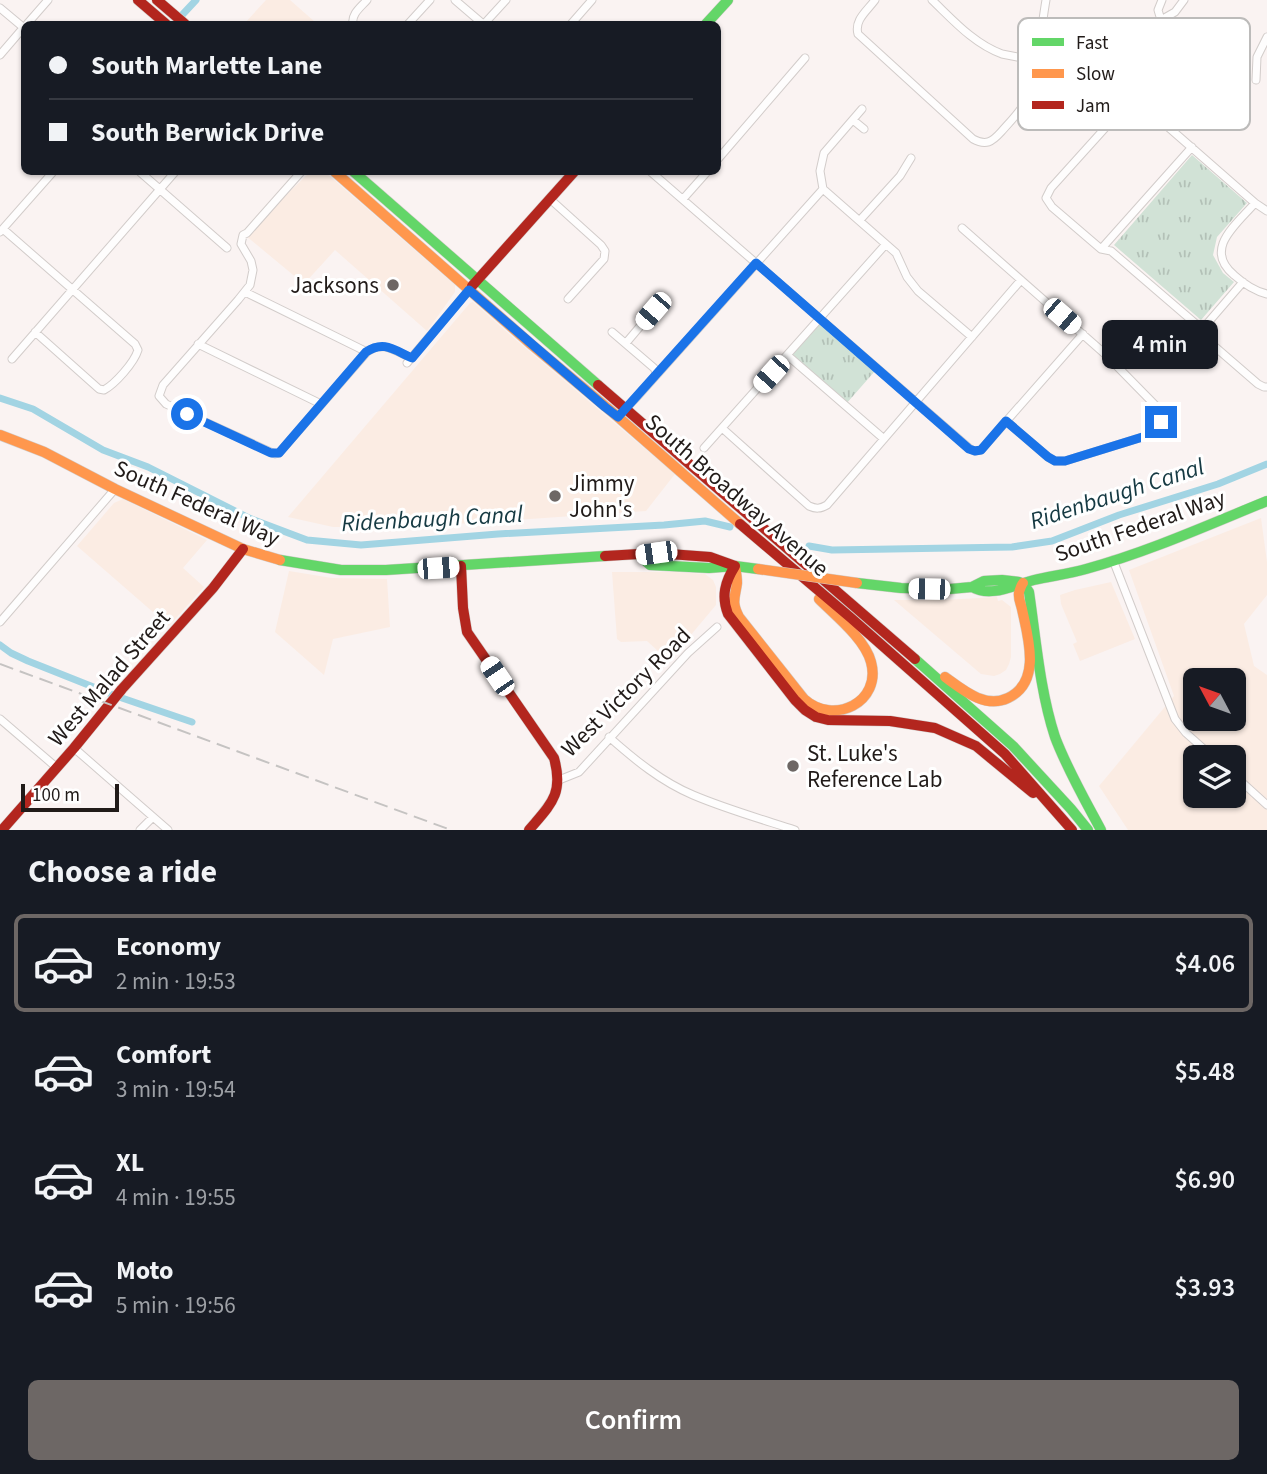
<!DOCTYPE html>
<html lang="en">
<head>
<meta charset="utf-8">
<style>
  body { margin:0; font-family:"Source Sans 3",sans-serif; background:#242831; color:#f1f3f6; height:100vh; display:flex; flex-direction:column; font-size:26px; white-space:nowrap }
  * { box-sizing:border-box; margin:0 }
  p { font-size:23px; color:#9ea1a6 }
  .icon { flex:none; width:38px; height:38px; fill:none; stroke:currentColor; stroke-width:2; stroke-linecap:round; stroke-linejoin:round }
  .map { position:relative; height:830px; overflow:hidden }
  .panel { display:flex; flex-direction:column; background:#171b24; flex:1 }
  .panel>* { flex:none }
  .banner { position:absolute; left:21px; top:21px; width:700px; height:154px; border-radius:10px; box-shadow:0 2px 5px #0004; display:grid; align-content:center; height:154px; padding:0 28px; background:#171b24 }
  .needle { width:46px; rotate:311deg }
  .controls { position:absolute; left:1183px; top:668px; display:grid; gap:14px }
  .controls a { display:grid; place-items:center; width:63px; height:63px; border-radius:10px; background:#171b24; box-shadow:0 2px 5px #0004; font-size:35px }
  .scale { position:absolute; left:21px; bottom:18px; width:98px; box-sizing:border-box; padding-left:7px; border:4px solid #211b19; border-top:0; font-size:19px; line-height:24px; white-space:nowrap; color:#211b19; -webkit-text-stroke:5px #fff; paint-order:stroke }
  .end { position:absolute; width:32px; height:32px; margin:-16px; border:9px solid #1a73e8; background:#fff; box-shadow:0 0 0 4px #fff }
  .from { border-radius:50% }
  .bubble { position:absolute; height:49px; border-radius:10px; background:#171b24; box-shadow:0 2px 5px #0004; font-size:23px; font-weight:600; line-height:49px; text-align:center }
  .car { position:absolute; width:21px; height:42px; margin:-21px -10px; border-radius:9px; box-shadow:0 0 5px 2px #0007; background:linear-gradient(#fff 24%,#345 0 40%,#fff 0 76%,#345 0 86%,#fff 0) }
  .banner b { display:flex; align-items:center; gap:24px; height:66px; font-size:26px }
  .banner b+b { border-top:2px solid #363941 }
  .banner i { width:18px; height:18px; background:#f1f3f6 }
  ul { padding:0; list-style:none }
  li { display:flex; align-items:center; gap:21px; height:98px; margin:0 14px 10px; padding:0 14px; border:4px solid transparent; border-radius:10px }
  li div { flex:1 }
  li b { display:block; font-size:26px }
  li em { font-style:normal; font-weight:600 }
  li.selected { border-color:#6d6765 }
  li>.icon { width:63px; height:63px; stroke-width:1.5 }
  h2 { padding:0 28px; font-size:32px; line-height:84px }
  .primary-button { display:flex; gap:14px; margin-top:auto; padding:14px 28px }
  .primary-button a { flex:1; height:80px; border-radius:10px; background:#6d6765; color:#fff; font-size:28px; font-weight:600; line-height:80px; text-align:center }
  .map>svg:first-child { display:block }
</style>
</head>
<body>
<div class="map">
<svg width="1267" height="830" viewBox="0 0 1267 830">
  <defs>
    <pattern id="park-tufts" width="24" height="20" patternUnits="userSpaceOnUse" patternTransform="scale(1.75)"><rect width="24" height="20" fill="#d1e2d6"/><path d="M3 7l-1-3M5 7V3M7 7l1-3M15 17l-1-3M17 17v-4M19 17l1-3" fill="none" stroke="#b3c1b7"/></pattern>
  </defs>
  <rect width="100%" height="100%" fill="#faf3f2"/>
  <path fill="#fbece3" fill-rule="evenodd" d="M266,0h24l25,22 -2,2h-69z
    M310,172h15l130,113v7l-28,39 -92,-81 -31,34 -59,-49z
    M473,302l43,38 159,134 -29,37 -234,16h-79l-45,-10 182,-214z
    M123,499l84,41 -24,28 21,19 -35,39 -92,-80 37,-43z
    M1261,518l6,44v33l-23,29 10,42 13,9v155h-139l-29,-44 75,-90 -45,-126zM1195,681h39v38h-39zM1195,758h39v38h-39z
    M289,571l43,7 55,1 3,48 -57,12 -9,36 -49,-43z
    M612,572h64l29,2 8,6 3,7v18l-47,56 -22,-20 -26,1 -4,-3z
    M1111,582l24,57 -55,22 -7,-17 4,-2 -16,-38 -1,-9 15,-5z
    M997,597l1,4 4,-1 9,7v50l-2,7 -3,6 -6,4 -6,2 -13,-2 -87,-74h50z"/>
  <path fill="url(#park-tufts)" d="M1192,155l55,48 -30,34 -4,18 10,18 11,9 -33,38 -87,-75z
    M819,323l56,48 -29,33 -55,-48z"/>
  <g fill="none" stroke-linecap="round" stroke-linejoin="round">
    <path stroke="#a2d4e3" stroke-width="7" d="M183,14l13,-14
      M0,398l33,11 70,41 45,17 101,51 58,22 54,5 137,-11 166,-9 41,-4 25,6
      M809,546l23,4 180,-3 40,-6 67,-26 99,-31 49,-20
      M0,645l11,8 17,8 83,33
      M122,698l70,24"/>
    <defs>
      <path id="street" d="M455,0l28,24
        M875,0c-8,11 -21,20 -17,34l115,105c13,7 19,3 28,-7 7,-8 15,-16 21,-25 14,-25 19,-78 24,-107
        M932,0c21,20 42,44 70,54l93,18 24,12 136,119 12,8
        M1162,0l-4,10 3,10 14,-8 9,-12
        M0,8l24,20
        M27,24l21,-24
        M353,24c-2,-10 8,-17 14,-24
        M408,24l22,-24
        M484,24l22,-24
        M571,24l21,-24
        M0,55l24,-28
        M1256,80l1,-23 10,-20
        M1134,96l-83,92 -5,10 6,9 49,42 10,2 85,73 3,9 59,51 6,3h3
        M853,120l11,9
        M1172,129l39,-46 1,-5 -17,-16
        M718,159l87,-101
        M140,172l87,76
        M301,172l-54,61 -4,2 -2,9 10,17 2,9 -3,15 -12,15 -75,85 -4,11 7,8 109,50 4,-1 88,-101
        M651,172l318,276 5,3 7,-1 102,-116
        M823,189l73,64 11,24 11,14 54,46
        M823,189l-3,-18 4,-18 38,-44
        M550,199l51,46 4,6 -1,8 -36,40
        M683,199l24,-27
        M1255,203c-19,22 -52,46 -21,72 10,9 20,16 33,19
        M860,220l40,-44 11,-18
        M962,228l143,126 51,52c8,12 5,20 -7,29l-84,26h-10l-7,-4 -42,-36
        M3,229l132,115 3,6c-4,13 -23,34 -34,40l-5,-1 -64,-57
        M0,232l53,-60
        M1101,249l91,-102
        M245,292l122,60c16,-12 27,-1 45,6
        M612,332l42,36 3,6
        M1199,333l44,-51
        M626,343l27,-32
        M198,344l123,60
        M787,355l97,84
        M12,359l163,-187
        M407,363l62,-73
        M623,411l13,-13 187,-209
        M722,428l87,78c7,3 11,3 18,-1l194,-225
        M704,448l182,-204
        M1113,560l62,159 11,14 28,25
        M0,622l115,-133
        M0,719l56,48
        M609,737c26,23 53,45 84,58 33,14 68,24 102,35
        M74,748l94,82
        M1234,775l33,30
        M559,780l20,-8 109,-119 29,-26
        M140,830l13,-13"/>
      <path id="fast" d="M706,24l22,-24
        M354,172l244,213
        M640,556l10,9 59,3 26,-2 23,3
        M280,560l61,10h45l219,-14
        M857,583l44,5 49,1 22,-2 12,-6 18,-1 17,2
        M1023,583l6,9c7,48 11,99 26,145 12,32 30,63 46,93
        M972,587c19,11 42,-2 62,-7 17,-4 35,-6 52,-11 62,-17 122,-44 181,-68
        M915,659l98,87 58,63 17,21"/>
      <path id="slow" d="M335,172l197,173 86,72 122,107
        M0,435l44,17 71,37 128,60 37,11
        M735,566c1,6 2,11 2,17 -2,15 -6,19 2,34l65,82c30,27 78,3 67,-37 -6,-23 -35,-46 -52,-63
        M945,677c18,13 40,32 63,21 34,-16 20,-61 14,-89 -1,-5 -4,-11 -3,-16 0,-2 3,-9 4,-10"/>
      <path id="jam" d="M138,0l28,24
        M157,0l28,24
        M472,286l102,-114
        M598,385l317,274
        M740,524l111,94 154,136 67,76
        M605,556l51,-3 54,4 25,9
        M461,566l2,42 4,24 87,126c10,36 -3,46 -25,72
        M735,566c-10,16 -14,30 -7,48l67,86 10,10 11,7 12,3 62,1 45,7 41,18 57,47
        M2,830l72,-82 48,-59 91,-101 30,-39"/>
    </defs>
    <use href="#street" stroke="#d2ccca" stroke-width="9"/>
    <use href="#fast" stroke="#d2ccca" stroke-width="11"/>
    <use href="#slow" stroke="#d2ccca" stroke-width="11"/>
    <use href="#jam" stroke="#d2ccca" stroke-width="11"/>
    <use href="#street" stroke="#fefdfd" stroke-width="7"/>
    <use href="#fast" stroke="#63d668" stroke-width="10"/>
    <use href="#slow" stroke="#ff974d" stroke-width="10"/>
    <use href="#jam" stroke="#b3261e" stroke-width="10"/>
    <path stroke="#c5c3c2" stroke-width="2" stroke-dasharray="14 7" stroke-linecap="butt" d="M0,664l451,166"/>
    <defs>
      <path id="slow-bridge" d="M758,569l99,14"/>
    </defs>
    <use href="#slow-bridge" stroke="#d2ccca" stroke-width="11" stroke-linecap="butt"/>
    <use href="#slow-bridge" stroke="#ff974d" stroke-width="10"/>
  </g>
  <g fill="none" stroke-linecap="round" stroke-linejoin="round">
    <path stroke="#1a73e8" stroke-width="9" d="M187,414l84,39h8l87,-101c18,-12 28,-2 46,6l57,-68 136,117 13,10 138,-154 213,186 6,2 6,-1 25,-29 42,36 7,4h10l84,-26 8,-6 4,-7"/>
  </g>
  <g fill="#6d6765" stroke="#fff" stroke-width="2.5">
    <circle cx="393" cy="285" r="7"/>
    <circle cx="555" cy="496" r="7"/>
    <circle cx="793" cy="766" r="7"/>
  </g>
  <g text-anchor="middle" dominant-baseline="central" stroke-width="6" stroke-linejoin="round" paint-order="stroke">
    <g font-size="23" fill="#211b19" stroke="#fff" text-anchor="start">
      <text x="379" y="285" text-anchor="end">Jacksons</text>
      <text x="569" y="483">Jimmy<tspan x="569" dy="26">John's</tspan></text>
      <text x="807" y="753">St. Luke's<tspan x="807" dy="26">Reference Lab</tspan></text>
    </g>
    <g font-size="23" fill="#211b19" stroke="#fff">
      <text transform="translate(737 495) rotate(41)">South Broadway Avenue</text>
      <text transform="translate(197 503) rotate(24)">South Federal Way</text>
      <text transform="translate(1140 526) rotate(-19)">South Federal Way</text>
      <text transform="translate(109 678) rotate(-49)">West Malad Street</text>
      <text transform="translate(626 692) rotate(-45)">West Victory Road</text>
    </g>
    <g font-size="24" font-style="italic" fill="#163a43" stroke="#fff">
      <text transform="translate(1117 494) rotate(-18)">Ridenbaugh Canal</text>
      <text transform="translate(432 519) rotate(-3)">Ridenbaugh Canal</text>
    </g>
  </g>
  <rect x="1018" y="18" width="232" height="112" rx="10" fill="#fff" stroke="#bcbbba" stroke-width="2"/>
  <rect x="1032" y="38" width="32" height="8" fill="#63d668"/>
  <rect x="1032" y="69" width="32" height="9" fill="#ff974d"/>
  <rect x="1032" y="101" width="32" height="8" fill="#b3261e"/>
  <g font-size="19" fill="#211b19">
    <text x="1076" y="49">Fast</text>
    <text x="1076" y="80">Slow</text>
    <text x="1076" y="112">Jam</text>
  </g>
</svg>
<div class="controls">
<a><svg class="needle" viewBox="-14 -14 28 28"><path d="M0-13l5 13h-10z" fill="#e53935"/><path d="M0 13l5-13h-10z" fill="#9ea1a6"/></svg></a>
<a><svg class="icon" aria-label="layers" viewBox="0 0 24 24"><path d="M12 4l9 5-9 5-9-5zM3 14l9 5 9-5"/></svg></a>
</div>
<div class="scale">100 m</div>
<i class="end from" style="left:187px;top:414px"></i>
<i class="end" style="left:1161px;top:422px"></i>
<div class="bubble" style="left:1102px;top:320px;width:116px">4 min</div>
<i class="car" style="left:653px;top:311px;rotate:221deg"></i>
<i class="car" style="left:1062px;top:316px;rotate:131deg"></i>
<i class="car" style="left:771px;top:374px;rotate:222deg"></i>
<i class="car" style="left:656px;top:553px;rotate:262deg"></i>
<i class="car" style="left:438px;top:568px;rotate:86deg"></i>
<i class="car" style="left:929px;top:589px;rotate:271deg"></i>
<i class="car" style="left:497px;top:676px;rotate:326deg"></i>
<div class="banner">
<b><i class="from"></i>South Marlette Lane</b>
<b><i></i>South Berwick Drive</b>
</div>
</div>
<section class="panel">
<h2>Choose a ride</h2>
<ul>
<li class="selected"><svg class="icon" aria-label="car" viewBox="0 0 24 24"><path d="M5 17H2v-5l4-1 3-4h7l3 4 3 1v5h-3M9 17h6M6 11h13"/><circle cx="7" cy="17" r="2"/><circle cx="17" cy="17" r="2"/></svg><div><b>Economy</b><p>2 min · 19:53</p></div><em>$4.06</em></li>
<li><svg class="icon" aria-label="car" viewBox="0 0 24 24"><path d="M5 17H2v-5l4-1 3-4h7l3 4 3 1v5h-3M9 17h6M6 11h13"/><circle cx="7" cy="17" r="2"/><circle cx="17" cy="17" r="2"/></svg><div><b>Comfort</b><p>3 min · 19:54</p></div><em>$5.48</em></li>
<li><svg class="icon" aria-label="car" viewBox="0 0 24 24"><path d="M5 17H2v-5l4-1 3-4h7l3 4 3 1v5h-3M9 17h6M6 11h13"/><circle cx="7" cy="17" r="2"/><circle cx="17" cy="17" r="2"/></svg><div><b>XL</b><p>4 min · 19:55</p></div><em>$6.90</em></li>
<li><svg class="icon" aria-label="car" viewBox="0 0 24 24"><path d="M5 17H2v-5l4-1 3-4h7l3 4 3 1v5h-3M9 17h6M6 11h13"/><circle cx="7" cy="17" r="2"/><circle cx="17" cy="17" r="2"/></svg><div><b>Moto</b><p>5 min · 19:56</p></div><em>$3.93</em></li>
</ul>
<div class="primary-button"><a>Confirm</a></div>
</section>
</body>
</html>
